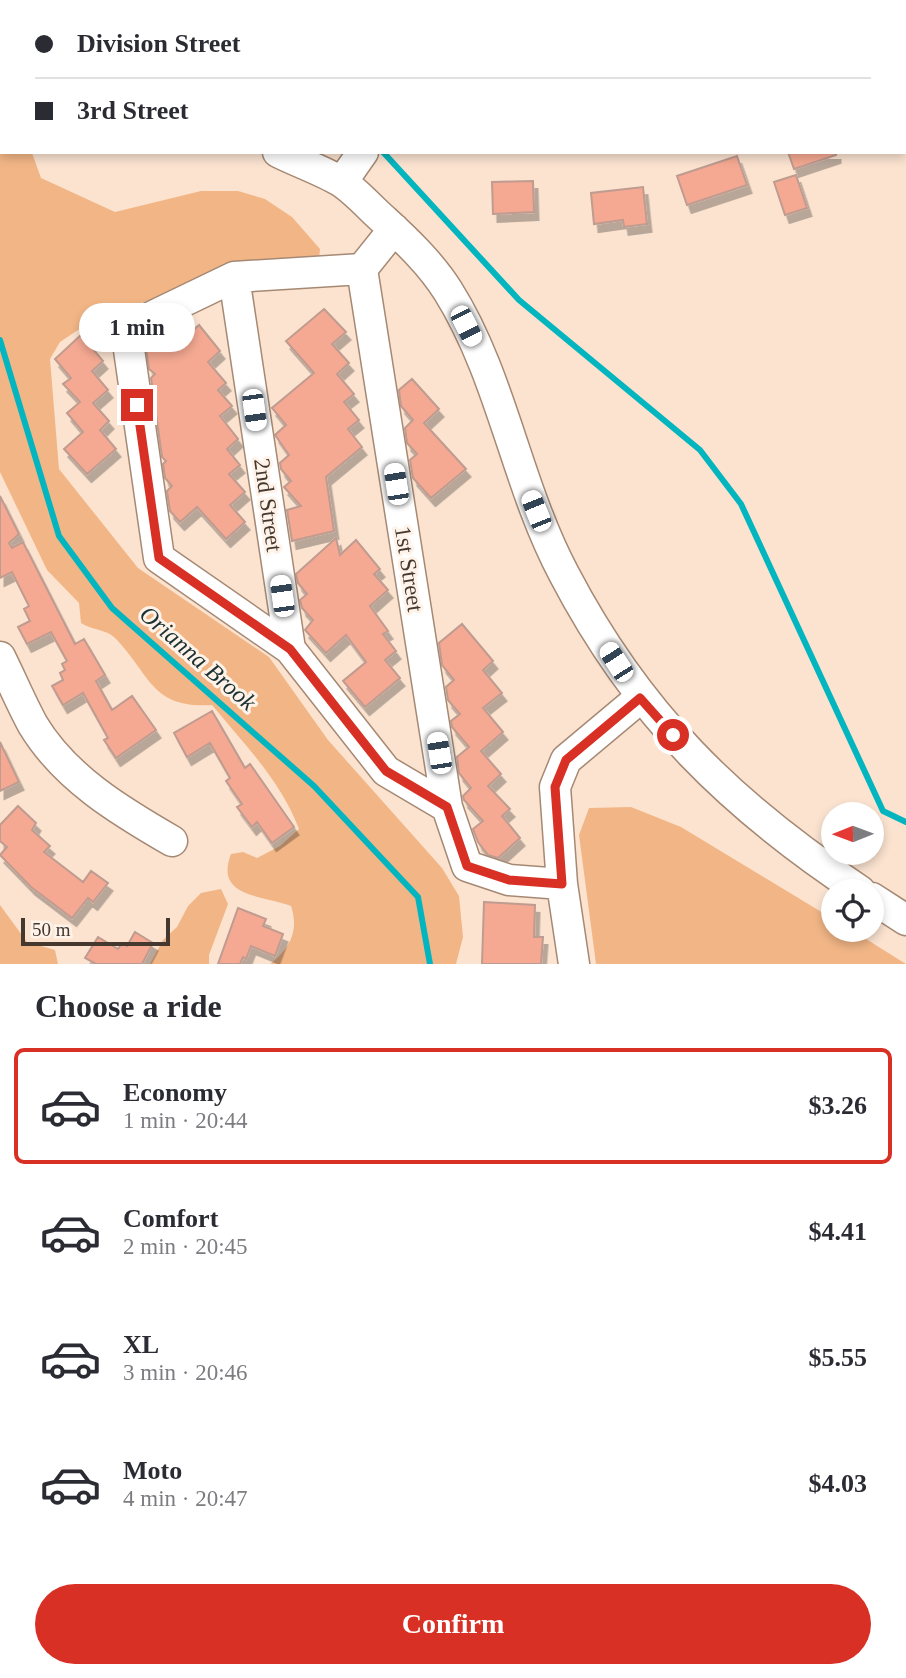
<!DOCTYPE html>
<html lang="en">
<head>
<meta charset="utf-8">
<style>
  body { margin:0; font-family:"Times New Roman",serif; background:#f2f2f3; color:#2b2b33; height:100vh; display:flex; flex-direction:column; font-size:26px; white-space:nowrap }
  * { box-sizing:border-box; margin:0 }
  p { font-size:23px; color:#7c7c81 }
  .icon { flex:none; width:38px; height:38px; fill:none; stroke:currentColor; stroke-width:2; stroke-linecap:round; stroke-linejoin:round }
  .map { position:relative; height:964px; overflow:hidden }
  .side { display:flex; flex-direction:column; background:#fff; flex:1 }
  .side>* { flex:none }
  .top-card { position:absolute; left:0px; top:0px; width:906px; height:154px; box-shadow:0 4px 10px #0003; display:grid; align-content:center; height:154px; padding:0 35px; background:#fff }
  .needle { width:46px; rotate:269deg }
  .controls { position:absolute; left:821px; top:802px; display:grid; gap:14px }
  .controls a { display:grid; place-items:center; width:63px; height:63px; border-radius:50%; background:#fff; box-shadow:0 4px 10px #0003; font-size:35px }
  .scale { position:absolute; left:21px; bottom:18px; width:149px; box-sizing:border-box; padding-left:7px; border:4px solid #44382f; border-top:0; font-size:19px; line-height:24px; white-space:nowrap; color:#44382f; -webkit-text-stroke:5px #fff3e9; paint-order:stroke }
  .end { position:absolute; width:32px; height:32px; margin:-16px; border:9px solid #d93025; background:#fff; box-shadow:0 0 0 4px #fff }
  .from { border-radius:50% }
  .bubble { position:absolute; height:49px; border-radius:24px; background:#fff; box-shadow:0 4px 10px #0003; font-size:23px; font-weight:700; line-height:49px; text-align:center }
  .car { position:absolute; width:21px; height:42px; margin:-21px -10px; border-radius:9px; box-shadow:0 0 5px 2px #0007; background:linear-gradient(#fff 24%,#345 0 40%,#fff 0 76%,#345 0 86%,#fff 0) }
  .top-card b { display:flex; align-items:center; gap:24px; height:66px; font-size:26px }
  .top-card b+b { border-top:2px solid #e1e1e2 }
  .top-card i { width:18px; height:18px; background:#2b2b33 }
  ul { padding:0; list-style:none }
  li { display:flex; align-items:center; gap:21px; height:116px; margin:0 14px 10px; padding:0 21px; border:4px solid transparent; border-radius:10px }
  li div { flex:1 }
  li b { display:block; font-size:26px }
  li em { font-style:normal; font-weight:700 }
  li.current { border-color:#d93025 }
  li>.icon { width:63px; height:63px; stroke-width:1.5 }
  h2 { padding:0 35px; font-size:32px; line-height:84px }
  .button { display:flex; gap:14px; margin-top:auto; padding:14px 35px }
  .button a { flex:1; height:80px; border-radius:42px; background:#d93025; color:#fff; font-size:28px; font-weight:700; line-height:80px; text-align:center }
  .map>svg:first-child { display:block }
</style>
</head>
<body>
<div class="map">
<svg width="906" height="964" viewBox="0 0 906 964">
  <defs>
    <filter id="shadow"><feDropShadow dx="4.5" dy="8" stdDeviation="0" flood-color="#0004"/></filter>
  </defs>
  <rect width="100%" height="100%" fill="#fbe3d0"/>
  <path fill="#f2b686" d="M478,0h253l1,2h-254z
    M0,139l2,13 30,1 9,25 74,34 86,-21h37l27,8 27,18 28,32 -1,10 -116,23 -107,36 -36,24 -10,17 9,110 79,99 131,89 59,83 114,128 17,28 4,41 -7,27h-186c21,-16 29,-34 21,-58 -28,-11 -77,-8 -60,-52l12,-2 14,6 23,-12 19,-17c-18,-48 -55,-85 -87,-124 -61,4 -61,-30 -97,-67 -9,-9 -24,-8 -34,-15l-2,-20 -32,-33 -47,-98z
    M631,807l50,20 152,92v10h17l56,35h-310l-17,-129 10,-27z
    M221,889l7,15 -19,51v9h-59l13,-24 14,-13 11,-21 13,-13z
    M0,905l27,37 28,8 3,14h-58z"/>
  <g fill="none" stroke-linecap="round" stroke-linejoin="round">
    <path stroke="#03b5bf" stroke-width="6" d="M383,152l136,148 181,150 41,54 142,307 23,11
      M0,340l59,196 53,72 202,178 104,111 12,67"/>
  </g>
  <path fill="#f5a992" stroke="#bf9b90" stroke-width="2" filter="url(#shadow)" d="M788,152h48v3l-42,14z
    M737,156l10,29 -60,20 -10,-29z
    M796,175l11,33 -22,7 -11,-33z
    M533,181l1,31 -41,2 -1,-32z
    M643,187l4,37 -23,3 -1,-7 -29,4 -3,-31z
    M324,309l22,23 -14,12 17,19 -12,11 17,20 -10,8 15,18 -11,9 14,18 -36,30 8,54 -42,10 -5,-31 14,-4 -17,-19 7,-6 -10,-12 -1,-6 9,-8 -14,-20 11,-10 -14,-17 42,-35 -28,-32z
    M199,325l21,26 -12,11 18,21 -8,7 14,16 -12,10 18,23 -11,10 13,16 -11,9 16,18 -15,13 15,17 -19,17 -29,-32 -17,15 -10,-11 -3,-20 5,-5 -7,-8 -2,-14 3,-3 -4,-4 -11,-79 4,-4 -6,-5 -3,-22 27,-21 11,12z
    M81,335l22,26 -11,10 16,19 -15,13 16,18 -9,9 16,19 -29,25 -23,-25 19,-17 -16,-19 13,-11 -17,-18 8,-6 -16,-19z
    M412,379l27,30 -15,14 42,46 -35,29 -18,-20 -3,-18 7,-6 -10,-11 -2,-15 8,-8 -12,-14 -2,-16z
    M0,496l19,38 -10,9 3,5 11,-6 52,102 9,-5 21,36 -9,6 16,29 20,-14 24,34 -40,28 -12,-18 4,-2 -25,-45 -20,12 -11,-19 11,-6 -3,-7 5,-3 -3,-6 5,-3 -16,-29 -24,12 -9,-17 12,-6 -6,-12 5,-3 -17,-34 -12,6z
    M336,538l4,17 16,-15 24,29 -6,5 14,16 -18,16 18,25 -5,3 13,17 -11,9 15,18 -35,29 -22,-26 23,-19 -20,-27 -20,18 -21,-23 8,-10 -11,-12 -2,-8 7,-6 -9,-11 -2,-9z
    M462,624l31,37 -10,9 19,23 -19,15 20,24 -22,19 20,23 -13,12 22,23 -8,7 18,22 -22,20 -10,-3 -10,-13 -5,-13 10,-8 -19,-21 -1,-4 8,-8 -12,-15 -2,-16 12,-10 -17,-20 -1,-6 9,-7 -12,-14 -2,-13 8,-7 -12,-15 -3,-22z
    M212,711l33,57 5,-4 44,63 -22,16 -15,-21 -5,5 -15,-20 5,-3 -16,-23 4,-3 -20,-35 -23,14 -13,-24z
    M0,742l19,40 -19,9z
    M18,806l18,17 -4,7 18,16 -6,6 39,30 8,-11 17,12 -15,19 -5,-4 -16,20 -41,-31 -31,-32 7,-8 -7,-6v-16z
    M484,902l51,3 -1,32h9l-2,27h-59z
    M238,908l28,11 -3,7 20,8 -8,22 -24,-10 -5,13 -3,-2 -3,7h-22z
    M135,932l18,11 -11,21h-46l-11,-6 13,-21 20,12 4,-6 5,3z"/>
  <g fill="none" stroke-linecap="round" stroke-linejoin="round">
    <defs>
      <path id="minor" d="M357,2l1,-2
        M859,2l2,-2
        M0,60h2
        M0,114l2,-1
        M278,152c20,10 43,18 62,29 16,10 30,27 44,39 23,21 47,44 64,71 54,86 68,193 116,283 73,140 166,231 296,317
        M342,182l21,-30
        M394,229l-32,40 -128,8 -108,52 33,229 131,91 96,122 61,36
        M362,269l85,538 20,59 42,14 53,4
        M234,277l56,372
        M0,657c11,22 21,46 33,68 32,53 87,86 139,116
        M872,898l34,22
        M574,964l-12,-80 -7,-97 11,-27 74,-62"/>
    </defs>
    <use href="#minor" stroke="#a58974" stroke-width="33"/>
    <use href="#minor" stroke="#fff" stroke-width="30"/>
  </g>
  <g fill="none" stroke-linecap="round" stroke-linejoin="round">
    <path stroke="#d93025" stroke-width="9" d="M137,405l22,153 131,91 96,122 61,36 20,59 42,14 53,4 -7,-97 11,-27 74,-62 33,37"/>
  </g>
  <g text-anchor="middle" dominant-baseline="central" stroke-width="6" stroke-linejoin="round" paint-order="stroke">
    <g font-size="23" fill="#44382f" stroke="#fff3e9">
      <text transform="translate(268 505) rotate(82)">2nd Street</text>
      <text transform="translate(409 569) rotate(81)">1st Street</text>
    </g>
    <g font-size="24" font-style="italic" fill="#193132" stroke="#fff3e9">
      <text transform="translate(198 658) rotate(41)">Orianna Brook</text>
    </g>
  </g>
</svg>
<div class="controls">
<a><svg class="needle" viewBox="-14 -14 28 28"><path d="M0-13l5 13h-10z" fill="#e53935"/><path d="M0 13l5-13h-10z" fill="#7c7c81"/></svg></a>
<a><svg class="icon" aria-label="locate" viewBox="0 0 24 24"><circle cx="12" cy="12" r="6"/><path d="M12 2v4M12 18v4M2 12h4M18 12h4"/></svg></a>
</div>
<div class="scale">50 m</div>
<i class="end from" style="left:673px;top:735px"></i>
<i class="end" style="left:137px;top:405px"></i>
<div class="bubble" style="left:79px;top:303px;width:116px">1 min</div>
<i class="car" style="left:466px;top:326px;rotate:153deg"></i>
<i class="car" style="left:254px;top:410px;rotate:172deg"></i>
<i class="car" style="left:396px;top:484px;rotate:351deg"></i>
<i class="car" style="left:536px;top:511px;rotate:338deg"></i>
<i class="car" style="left:282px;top:596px;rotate:352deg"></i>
<i class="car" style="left:616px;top:662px;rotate:327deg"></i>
<i class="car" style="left:439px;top:753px;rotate:351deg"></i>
<div class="top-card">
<b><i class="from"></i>Division Street</b>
<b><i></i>3rd Street</b>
</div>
</div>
<section class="side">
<h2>Choose a ride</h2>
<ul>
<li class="current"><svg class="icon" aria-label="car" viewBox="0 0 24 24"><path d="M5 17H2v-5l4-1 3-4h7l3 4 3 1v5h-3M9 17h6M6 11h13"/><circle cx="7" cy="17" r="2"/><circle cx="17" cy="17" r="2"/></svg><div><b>Economy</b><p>1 min · 20:44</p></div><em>$3.26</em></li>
<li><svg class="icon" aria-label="car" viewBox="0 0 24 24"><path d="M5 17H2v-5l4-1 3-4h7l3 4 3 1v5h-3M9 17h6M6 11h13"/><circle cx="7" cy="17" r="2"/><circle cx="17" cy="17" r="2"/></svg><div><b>Comfort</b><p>2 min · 20:45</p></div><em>$4.41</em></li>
<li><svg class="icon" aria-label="car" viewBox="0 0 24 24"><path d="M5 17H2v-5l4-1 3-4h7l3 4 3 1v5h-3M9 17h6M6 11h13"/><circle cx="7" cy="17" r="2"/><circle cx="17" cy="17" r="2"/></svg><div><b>XL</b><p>3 min · 20:46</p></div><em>$5.55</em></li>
<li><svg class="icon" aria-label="car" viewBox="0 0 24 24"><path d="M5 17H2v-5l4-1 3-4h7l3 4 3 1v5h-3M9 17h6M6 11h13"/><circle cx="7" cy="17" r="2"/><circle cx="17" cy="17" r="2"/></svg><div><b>Moto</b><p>4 min · 20:47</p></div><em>$4.03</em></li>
</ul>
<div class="button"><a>Confirm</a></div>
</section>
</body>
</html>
